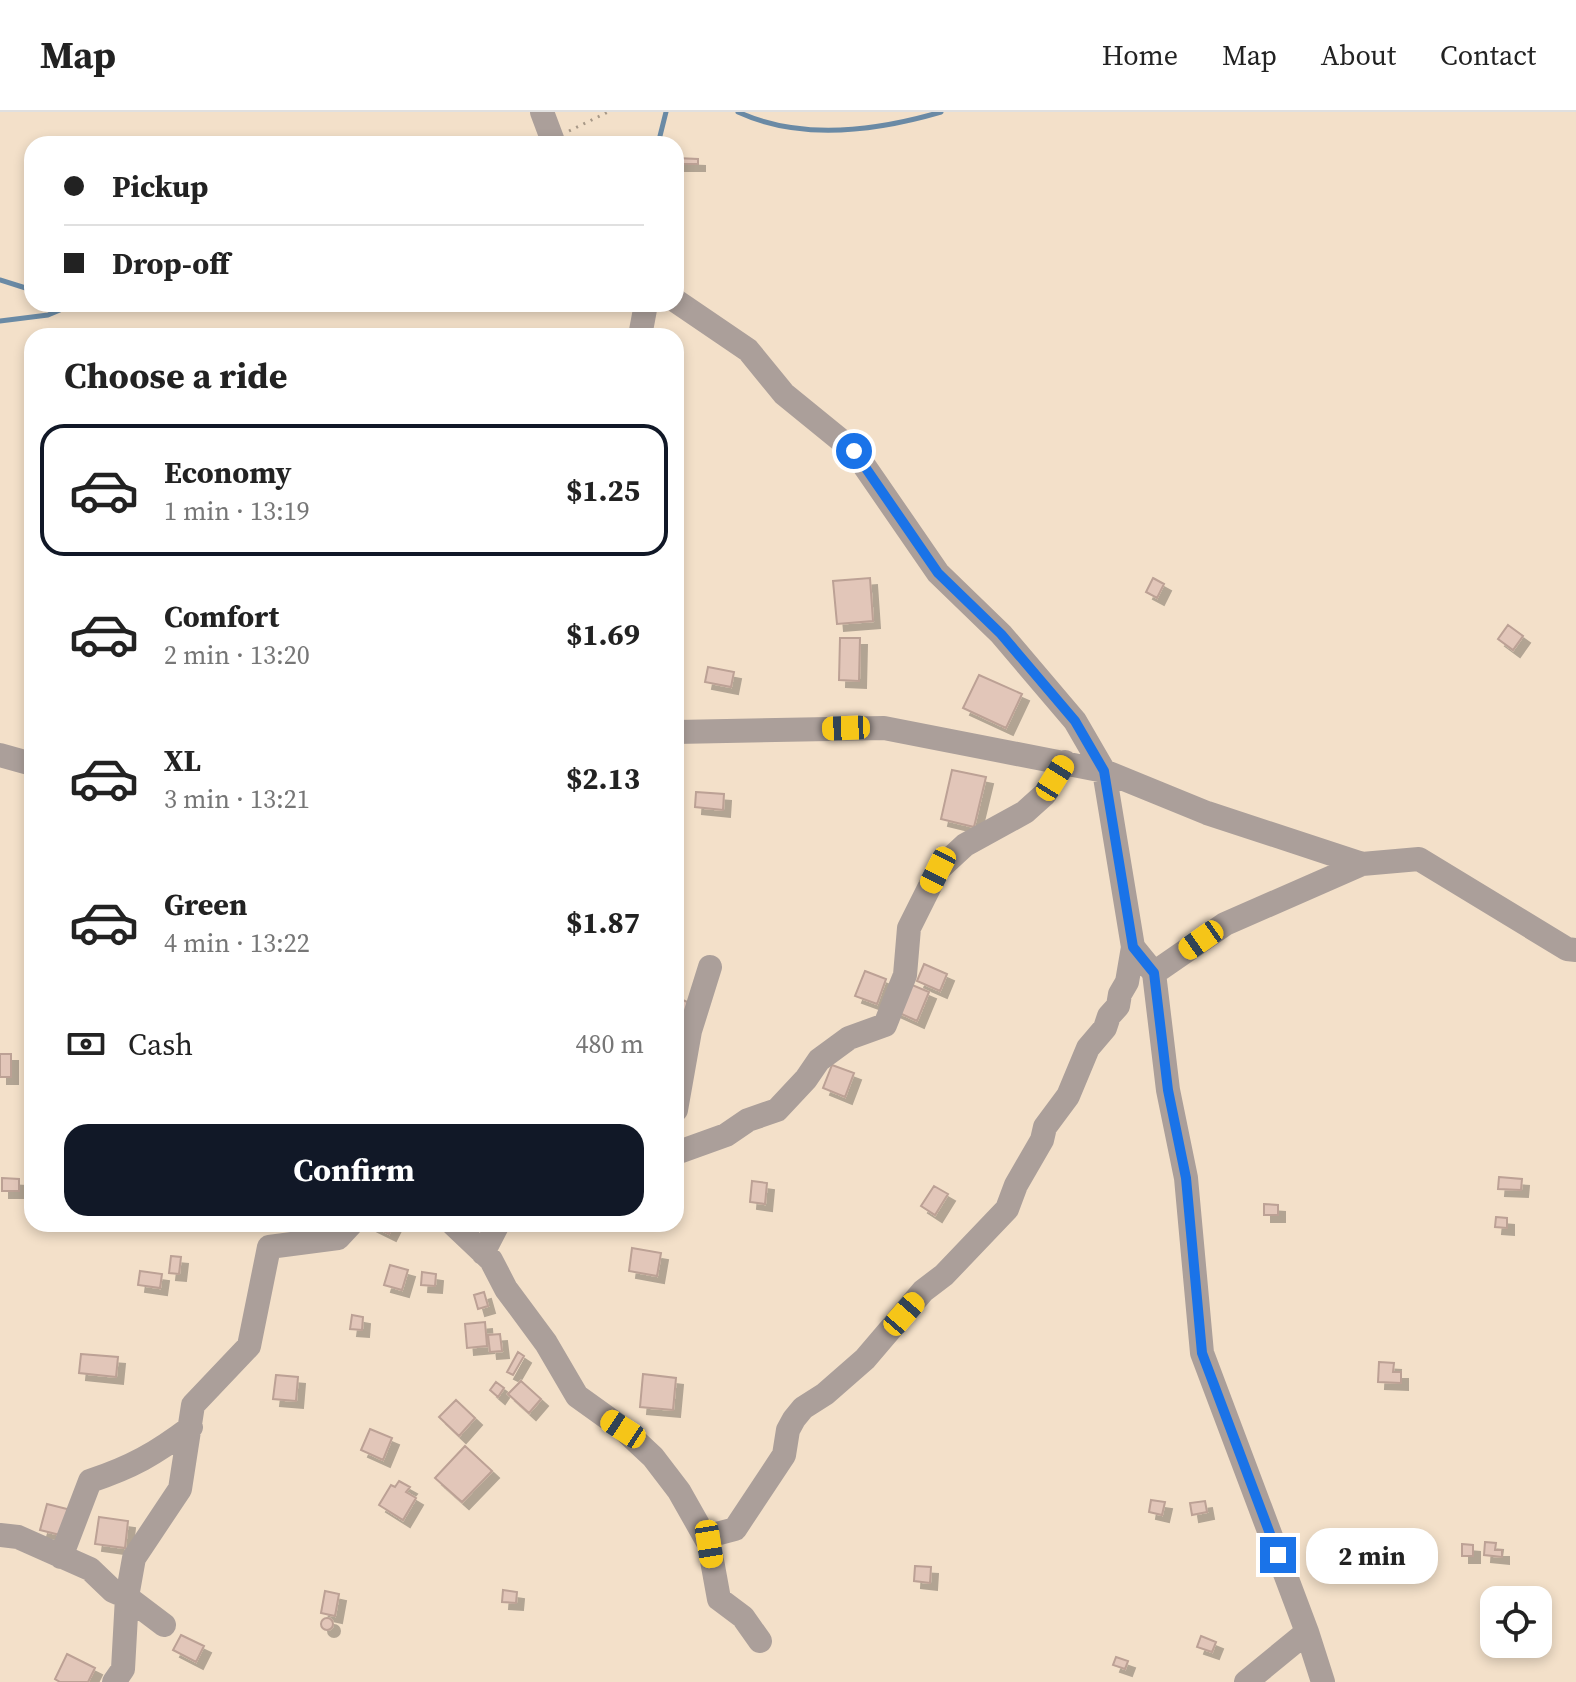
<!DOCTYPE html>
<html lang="en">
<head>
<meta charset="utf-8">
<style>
  body { margin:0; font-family:"Source Serif 4",serif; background:#f6f6f6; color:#222; height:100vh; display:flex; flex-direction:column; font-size:30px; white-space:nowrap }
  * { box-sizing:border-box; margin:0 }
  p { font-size:26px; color:#767676 }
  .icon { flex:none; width:44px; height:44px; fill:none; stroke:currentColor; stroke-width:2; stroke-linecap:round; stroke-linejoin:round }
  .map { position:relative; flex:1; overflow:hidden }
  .side { position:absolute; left:24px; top:216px; width:660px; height:904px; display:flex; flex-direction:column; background:#fff; border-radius:24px; box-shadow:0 4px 12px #0003 }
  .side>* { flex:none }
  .top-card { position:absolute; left:24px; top:24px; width:660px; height:176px; border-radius:24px; box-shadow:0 4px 12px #0003; display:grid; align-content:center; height:176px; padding:0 40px; background:#fff }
  .buttons { position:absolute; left:1480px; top:1474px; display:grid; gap:16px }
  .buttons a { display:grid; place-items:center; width:72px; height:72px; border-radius:16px; background:#fff; box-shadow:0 4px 12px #0003; font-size:40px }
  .end { position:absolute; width:36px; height:36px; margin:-18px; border:10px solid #1a73e8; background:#fff; box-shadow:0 0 0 4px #fff }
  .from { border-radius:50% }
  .bubble { position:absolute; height:56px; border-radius:24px; background:#fff; box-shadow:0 4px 12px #0003; font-size:26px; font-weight:700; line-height:56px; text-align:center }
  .car { position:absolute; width:24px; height:48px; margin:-24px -12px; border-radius:10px; box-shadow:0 0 6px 2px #0007; background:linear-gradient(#f5c518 24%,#345 0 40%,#f5c518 0 76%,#345 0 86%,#f5c518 0) }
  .top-card b { display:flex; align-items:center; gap:28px; height:76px; font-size:30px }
  .top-card b+b { border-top:2px solid #e0e0e0 }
  .top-card i { width:20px; height:20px; background:#222 }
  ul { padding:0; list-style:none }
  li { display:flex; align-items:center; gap:24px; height:132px; margin:0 16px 12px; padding:0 24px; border:4px solid transparent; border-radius:24px }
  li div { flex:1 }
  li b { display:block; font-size:30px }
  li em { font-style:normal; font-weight:700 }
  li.on { border-color:#111827 }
  li>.icon { width:72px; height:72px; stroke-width:1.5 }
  h2 { padding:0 40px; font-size:36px; line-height:96px }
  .pay { display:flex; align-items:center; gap:20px; height:88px; padding:0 40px; font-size:30px }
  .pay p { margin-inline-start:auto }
  .primary-button { display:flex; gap:16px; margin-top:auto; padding:16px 40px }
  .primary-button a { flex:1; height:92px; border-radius:24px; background:#111827; color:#fff; font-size:32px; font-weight:700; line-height:92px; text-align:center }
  header { display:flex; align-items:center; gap:48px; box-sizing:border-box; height:112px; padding:0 40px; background:#fff; border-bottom:2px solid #e0e0e0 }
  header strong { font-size:38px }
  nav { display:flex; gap:44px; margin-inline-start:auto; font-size:28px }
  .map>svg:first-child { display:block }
</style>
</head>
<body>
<header>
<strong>Map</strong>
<nav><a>Home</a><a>Map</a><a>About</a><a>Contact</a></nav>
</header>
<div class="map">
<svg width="1576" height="1570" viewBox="0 0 1576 1570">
  <defs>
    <filter id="shadow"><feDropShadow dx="7" dy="7" stdDeviation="0" flood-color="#0004"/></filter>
  </defs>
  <rect width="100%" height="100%" fill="#f3e0c9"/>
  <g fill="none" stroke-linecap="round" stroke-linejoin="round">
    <path stroke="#6a8aa5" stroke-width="5" d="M738,0c63,29 138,19 203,0
      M658,32l8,-32
      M0,168l32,10
      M0,209l48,-6 26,-11"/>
  </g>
  <path fill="#e2c6b9" stroke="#bca195" stroke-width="2" filter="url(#shadow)" d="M676,46l22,1v5h-22z
    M870,466l3,43 -36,3 -4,-43z
    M1153,466l11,6 -7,14 -11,-6z
    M1508,513l15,11 -10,14 -15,-11z
    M840,526h20l-1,43 -20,-1z
    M708,555l26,5 -3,15 -26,-5z
    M979,563l43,19 -16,34 -43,-20z
    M952,658l34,7 -12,50 -33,-8z
    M696,680l28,2 -1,16 -28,-3z
    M924,852l23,10 -7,17 -23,-10z
    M865,859l21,8 -9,25 -22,-8z
    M905,870l24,10 -12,29 -24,-11z
    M676,885l16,7 -8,23 -8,-3z
    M0,942h11v23h-11z
    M832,953l22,8 -9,24 -22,-9z
    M1499,1065l23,2 -1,11 -23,-1z
    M2,1066l17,1v12h-17z
    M752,1069l15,2 -2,21 -15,-2z
    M934,1074l14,8 -13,21 -14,-9z
    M1264,1092l14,1v10h-14z
    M1496,1105l11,1v10l-12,-1z
    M369,1112h25l-5,10z
    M632,1136l29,5 -4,23 -28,-5z
    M171,1144l10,1 -2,17 -10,-1z
    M390,1153l18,5 -6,20 -18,-5z
    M140,1159l22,3 -2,14 -22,-3z
    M422,1160l14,2 -1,12 -14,-1z
    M484,1180l4,14 -10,3 -4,-14z
    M352,1203l11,2 -1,13 -12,-1z
    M485,1210l2,24 -20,2 -2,-24z
    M500,1222l2,17 -12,1 -2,-17z
    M518,1240l6,4 -11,19 -6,-3z
    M81,1242l37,3 -2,20 -37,-4z
    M1379,1250l15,1 -1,9h8v11l-23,-1z
    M643,1262l33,4 -3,32 -33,-3z
    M276,1263l22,2 -2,24 -23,-2z
    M521,1269l20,18 -12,14 -21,-19z
    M496,1270l8,6 -6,9 -8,-7z
    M456,1288l19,18 -16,18 -20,-19z
    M370,1317l22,9 -9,22 -22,-10z
    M465,1334l27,25 -30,31 -27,-24z
    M399,1369l11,6 -4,5 10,6 -13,22 -24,-15 12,-20 4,2z
    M1151,1388l14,2 -3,13 -13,-3z
    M1205,1389l2,11 -15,3 -2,-12z
    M47,1392l24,6 -7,26 -24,-6z
    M99,1405l29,4 -3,27 -30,-4z
    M1485,1430l11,1 -1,7h7v7l-18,-2z
    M1462,1432l11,1v11h-11z
    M1313,1448h4v5l15,1v6h-19z
    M915,1454l16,1 -1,16 -16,-2z
    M503,1478l14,2 -1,11 -14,-1z
    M325,1479l14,3 -4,22 -14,-3z
    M321 1512a6 6 0 1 1 12 0a6 6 0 1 1-12 0Z
    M181,1523l23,11 -8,16 -23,-12z
    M1201,1524l15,6 -4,10 -15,-5z
    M67,1542l28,14 -7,14h-28l-5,-3z
    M1116,1545l12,4 -3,8 -12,-4z"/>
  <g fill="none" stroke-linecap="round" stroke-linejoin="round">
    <path stroke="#a79887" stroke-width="3" stroke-dasharray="2 6" stroke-linecap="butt" d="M569,19l39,-19"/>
    <path stroke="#ab9f9a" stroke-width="24" d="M542,0l12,32
      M676,189l72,49 36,44 70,57 84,122 63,61 74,87 29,50 29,176 21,26
      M640,224l6,-32
      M676,620l208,-4 220,43 103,42 155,51 57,-5 148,90 9,1
      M0,643l32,9
      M676,998l14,-79 20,-64
      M676,1041l50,-18 22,-15 29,-10 29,-31 13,-19 30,-22 36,-13 20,-50 4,-47 29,-58 27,-25 60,-33 20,-18 20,-32
      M453,1112l38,36 15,29 40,54 31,53 46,33 30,28 26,34 30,53 10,55 24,18 17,24
      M483,1141l15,-29
      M0,1423l18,2 72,32 23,22 14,6 37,28
      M705,1425l30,-8 49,-74 4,-25 6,-11 9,-11 22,-14 40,-35 58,-68 21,-16 63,-66 9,-24 26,-45 3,-13 23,-31 20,-48 17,-20 4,-12 9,-10 2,-12 7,-12 6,-35
      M61,1445l29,-76c42,-14 65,-27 101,-54
      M114,1570l9,-13 4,-72 7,-39 46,-69 13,-84 56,-59 20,-99 69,-9 13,-14
      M1246,1570l61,-50
      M1323,1570l-16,-50 -105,-279 -16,-175 -18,-88 -14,-117 71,-49 137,-60"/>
  </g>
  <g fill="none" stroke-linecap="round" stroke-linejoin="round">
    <path stroke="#1a73e8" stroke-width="10" d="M854,339l84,122 63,61 74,87 29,50 29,176 21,26 14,117 18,88 16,175 76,202"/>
  </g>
</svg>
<div class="buttons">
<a><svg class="icon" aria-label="locate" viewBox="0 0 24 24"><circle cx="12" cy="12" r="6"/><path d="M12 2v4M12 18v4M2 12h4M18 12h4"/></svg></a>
</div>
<i class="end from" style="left:854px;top:339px"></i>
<i class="end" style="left:1278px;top:1443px"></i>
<div class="bubble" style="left:1306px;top:1416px;width:132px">2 min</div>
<i class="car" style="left:846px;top:616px;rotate:268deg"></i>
<i class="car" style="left:1055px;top:666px;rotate:32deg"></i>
<i class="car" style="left:938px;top:758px;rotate:207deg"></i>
<i class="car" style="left:1201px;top:828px;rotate:235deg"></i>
<i class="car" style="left:904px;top:1202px;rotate:41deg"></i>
<i class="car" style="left:623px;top:1317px;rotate:303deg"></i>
<i class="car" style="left:709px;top:1432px;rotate:171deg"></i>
<div class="top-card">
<b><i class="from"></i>Pickup</b>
<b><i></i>Drop-off</b>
</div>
<section class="side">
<h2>Choose a ride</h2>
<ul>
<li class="on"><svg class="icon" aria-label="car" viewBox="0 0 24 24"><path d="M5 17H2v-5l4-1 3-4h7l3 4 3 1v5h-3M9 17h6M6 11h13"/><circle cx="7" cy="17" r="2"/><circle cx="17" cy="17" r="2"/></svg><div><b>Economy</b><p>1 min · 13:19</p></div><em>$1.25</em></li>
<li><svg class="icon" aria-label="car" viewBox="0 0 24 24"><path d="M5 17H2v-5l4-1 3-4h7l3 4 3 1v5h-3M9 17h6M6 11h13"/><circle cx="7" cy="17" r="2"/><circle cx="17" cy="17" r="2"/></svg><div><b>Comfort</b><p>2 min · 13:20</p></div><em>$1.69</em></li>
<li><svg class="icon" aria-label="car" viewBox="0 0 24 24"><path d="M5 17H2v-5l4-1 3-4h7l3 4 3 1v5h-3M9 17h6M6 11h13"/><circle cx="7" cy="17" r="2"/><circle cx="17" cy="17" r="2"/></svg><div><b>XL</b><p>3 min · 13:21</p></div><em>$2.13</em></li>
<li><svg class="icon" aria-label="car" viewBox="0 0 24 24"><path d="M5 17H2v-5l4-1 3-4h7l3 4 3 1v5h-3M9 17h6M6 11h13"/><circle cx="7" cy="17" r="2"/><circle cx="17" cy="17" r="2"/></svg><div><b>Green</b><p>4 min · 13:22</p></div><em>$1.87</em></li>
</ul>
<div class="pay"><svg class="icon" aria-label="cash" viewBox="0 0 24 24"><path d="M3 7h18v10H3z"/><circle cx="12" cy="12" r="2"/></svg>Cash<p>480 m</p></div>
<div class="primary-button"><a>Confirm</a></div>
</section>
</div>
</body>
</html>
